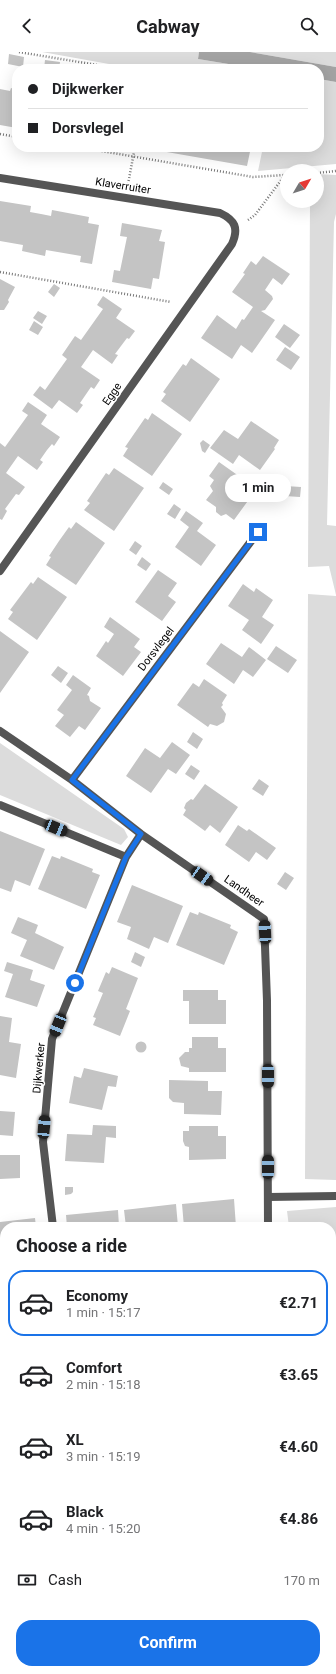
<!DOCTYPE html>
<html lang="en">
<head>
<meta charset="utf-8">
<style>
  body { margin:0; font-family:Roboto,sans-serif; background:#f2f2f2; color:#202124; height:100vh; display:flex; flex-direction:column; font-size:15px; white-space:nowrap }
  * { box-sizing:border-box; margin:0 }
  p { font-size:13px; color:#757577 }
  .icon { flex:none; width:22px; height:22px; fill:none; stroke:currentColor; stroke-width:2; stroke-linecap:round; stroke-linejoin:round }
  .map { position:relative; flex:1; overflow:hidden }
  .side { position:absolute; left:0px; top:1170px; width:336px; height:452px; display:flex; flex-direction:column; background:#fff; border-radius:16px 16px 0 0; box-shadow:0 4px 16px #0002 }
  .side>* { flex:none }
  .hud { position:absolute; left:12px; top:12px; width:312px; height:88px; border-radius:16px; box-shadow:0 4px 16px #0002; display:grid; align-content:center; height:88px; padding:0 16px; background:#fff }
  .needle { width:26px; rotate:51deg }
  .fabs { position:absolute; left:280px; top:112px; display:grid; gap:8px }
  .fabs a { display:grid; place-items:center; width:44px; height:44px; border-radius:50%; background:#fff; box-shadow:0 4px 16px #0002; font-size:20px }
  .end { position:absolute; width:18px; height:18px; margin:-9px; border:5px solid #1a73e8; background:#fff; box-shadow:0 0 0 2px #fff }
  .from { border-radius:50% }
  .bubble { position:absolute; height:28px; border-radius:14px; background:#fff; box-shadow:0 4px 16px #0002; font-size:13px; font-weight:700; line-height:28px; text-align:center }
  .car { position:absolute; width:12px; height:24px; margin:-12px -6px; border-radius:5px; box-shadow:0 0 3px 1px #0007; background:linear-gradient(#222 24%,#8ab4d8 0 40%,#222 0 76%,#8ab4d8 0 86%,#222 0) }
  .hud b { display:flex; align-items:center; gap:14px; height:38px; font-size:15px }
  .hud b+b { border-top:1px solid #e0e0e0 }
  .hud i { width:10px; height:10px; background:#202124 }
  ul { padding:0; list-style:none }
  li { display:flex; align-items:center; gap:12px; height:66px; margin:0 8px 6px; padding:0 8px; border:2px solid transparent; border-radius:16px }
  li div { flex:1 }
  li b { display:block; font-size:15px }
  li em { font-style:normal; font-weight:700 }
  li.selected { border-color:#1a73e8 }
  li>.icon { width:36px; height:36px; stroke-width:1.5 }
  h2 { padding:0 16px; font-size:18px; line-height:48px }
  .pay { display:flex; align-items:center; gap:10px; height:44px; padding:0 16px; font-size:15px }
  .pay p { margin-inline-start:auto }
  .primary-button { display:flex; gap:8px; margin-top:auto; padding:8px 16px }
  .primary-button a { flex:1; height:46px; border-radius:16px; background:#1a73e8; color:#fff; font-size:16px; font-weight:700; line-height:46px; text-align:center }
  header { display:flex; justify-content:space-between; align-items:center; height:52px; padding:0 16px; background:#fff; font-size:18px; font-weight:700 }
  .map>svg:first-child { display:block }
</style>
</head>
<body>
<header><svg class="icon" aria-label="back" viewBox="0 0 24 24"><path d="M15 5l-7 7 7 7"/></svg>Cabway<svg class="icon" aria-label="search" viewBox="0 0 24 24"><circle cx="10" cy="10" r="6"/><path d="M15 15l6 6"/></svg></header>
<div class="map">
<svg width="336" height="1622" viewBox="0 0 336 1622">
  <rect width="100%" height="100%" fill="#fff"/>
  <path fill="#dcdcdc" d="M42,0h157l-1,7 61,10h-122z
    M250,0h86v15z
    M319,27l17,3v82l-78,7 5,-24h56z
    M317,122l19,1v39l-2,8 -7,303 9,1v69l-7,-29 -21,1 2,-366h7z
    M308,542l28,2v584l-31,-1z
    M0,691l124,86 4,8 -7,8 -121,-50z
    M336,1155v38l-5,1v-19h-42l-2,-16z
    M336,1279v26l-5,1v-17z
    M331,1340h5v282h-336v-246h5v241h326z"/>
  <path fill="#a3a3a3" d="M199,0h51l86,15v15l-17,-3v-10h-60l-61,-10z
    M336,1193v86l-5,10v-95z
    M336,1305v35h-5v-34z
    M0,1345h5v31h-5z"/>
  <path fill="#c4c4c4" d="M9,2l15,3 -1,10 -15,-3z
    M45,8l15,2 -1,7h-15z
    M82,13l4,1v1l6,2h-11z
    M11,36l6,2v38l-17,-3v-36l10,2z
    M138,95h113l-4,19z
    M0,149l31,5 -1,6 11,2 10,2 1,-6 37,7 -1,6 11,2 -7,39 -12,-2 1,-6 -35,-6 -1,6 -23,-5 1,-6 -23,-4z
    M122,171l40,7 -3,11 6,1 -6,37 -6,-1 -2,11 -39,-7 2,-12 6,1 7,-34 -7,-1z
    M263,204l27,18 -8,11 -9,-7 -8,12 7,6 1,3 -8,11 -4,1 14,9 -23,33 -11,-8 -9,14 -31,-21 16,-23 19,14 6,-10 2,1 9,-13 -21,-15 13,-18 -2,-1 8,-12 5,4z
    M0,227l15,8 -7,13 1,2 -5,8h-4z
    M54,232l6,4 -6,9 -6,-5z
    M103,244l19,13 -6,9 19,13 -6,8 -2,-1 -12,16 3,1 -6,9 -19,-14 -12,17 19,13 -6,9 -3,-2 -11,16 3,2 -6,8 -18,-13 -7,9 -19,-14 7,-9 5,4 12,-17 10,-14 -5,-4 13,-19 6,4 22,-31 -6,-4z
    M38,259l9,5 -5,8 -9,-6z
    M34,269l9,6 -5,8 -9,-5z
    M284,272l16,11 -10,13 -15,-11z
    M285,295l15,10 -9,13 -15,-10z
    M191,306l29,21 -30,43 -29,-21 5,-7 -3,-2 20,-28 3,2z
    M28,350l19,13 -6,9 19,13 -6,9 -2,-2 -5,6 -7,10 3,2 -6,8 -19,-14 -12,17 19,14 -6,8 -3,-1 -11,15 2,2 -5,9 -2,-1v-76l5,4 23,-32 -6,-4z
    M152,361l30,21 -30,42 -29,-20 5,-8 -3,-1 20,-29 3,2z
    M251,369l28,19 -5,8 1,1 -15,21 -21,-15 -6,9 -23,-16 14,-18 14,9z
    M203,388l7,5 -5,8 -3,-2 -2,-8z
    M219,410l24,17 -5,7 1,4 11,8 -16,22 -8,-6 -5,2 -5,-4v-5l-10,-7 7,-9 -3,-5 4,-6 -5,-4z
    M114,416l30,20 -30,43 -30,-21 6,-7 -3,-2 19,-28 3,2z
    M163,430l10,7 -4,6 -10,-7z
    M285,434l16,1 -1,10 -15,-1z
    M174,452l7,5 -6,10 -8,-5z
    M186,459l17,12 -6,8 19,14 -15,21 -26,-19 14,-20 -9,-7z
    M76,470l29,21 -29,42 -30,-20 5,-8 -2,-1 10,-15 10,-14 2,2z
    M135,489l7,5 -6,9 -7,-5z
    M142,505l9,7 -5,7 -9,-6z
    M158,518l19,13 -9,13 8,6 -14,19 -27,-19z
    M38,525l29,20 -30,43 -29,-21 5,-7 -3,-2 21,-28 2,2z
    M243,532l11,8 2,-4 17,12 -11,17 12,8 -13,19 -19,-14 7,-10 -21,-14z
    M110,565l30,22 -6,8 7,5 -18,24 -27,-20 10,-15 2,2 6,-9 -10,-7z
    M0,579l29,21 -29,41z
    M221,591l21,14 7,-10 17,13 -13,17 -10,-7 -9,14 -28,-20z
    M276,594l21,14 -9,13 -21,-14z
    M58,614l10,7 -7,10 -10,-8z
    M73,623l18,13 -4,7 2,1 1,5 11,7 -16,22 -6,-4 -9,11 -15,-11 9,-11 -7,-5 15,-20 -6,-5z
    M204,627l23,16 -5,8 1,2 -2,2 5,7 -2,8 -7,4 -7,-2 -2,3 -31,-22 16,-22 6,4z
    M193,680l10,7 -6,10 -10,-7z
    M172,690l18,13 -14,19 -8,-5 -17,24 -25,-17 19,-28 15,10z
    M191,713l9,6 -6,9 -9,-6z
    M259,727l10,7 -6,10 -11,-7z
    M205,732l33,23 -18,26 -10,-8 -5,6 -22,-16 3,-5 -2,-2 2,-5 5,-4 2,1z
    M238,773l9,6 2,-2 27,19 -9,12 -11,-8 -7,10 -24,-17z
    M0,779l45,18 -15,37 -15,-6 -4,12 -11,-4z
    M52,804l8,3 1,-3 32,13 -1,3 8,3 -14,34 -48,-20z
    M285,820l9,6 -8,12 -9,-6z
    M132,833l51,21 -15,37 -14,-6 -5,12 -22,-10 4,-12 -14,-5z
    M190,860l8,3 1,-3 32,13 -1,3 8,4 -14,33 -48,-20z
    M18,865l20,8 -3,8 29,14 -10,23 -34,-14 7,-16 -16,-7z
    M135,900l10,5 -4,10 -10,-5z
    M7,910l26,8 -3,10 15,5 -8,22 -32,-10 8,-23 -9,-3z
    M112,915l26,11 -12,31 4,2 -10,25 -27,-11 3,-7 -3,-1 10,-24 -5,-2 8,-19 3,2z
    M183,938h35v10h8v24h-37v-23h-6z
    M0,964l12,2 -3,24 12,2 -5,34 -16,-3z
    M192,985h26v11h8v24h-37v-4l-8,-2 -2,-8 6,-6h4v-4h3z
    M135.5 995a5.5 5.5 0 1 1 11 0a5.5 5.5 0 1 1-11 0Z
    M84,1016l34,8 -2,11 -8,-1 -6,24 -33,-7 5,-27 7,2z
    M169,1028l39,1v10h14l-1,24 -37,-1v-11l-11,-1 -4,-4z
    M0,1059l15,1 -2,24 -13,-1z
    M93,1073l23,1v12l-10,-1 -2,26 -39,-2 2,-27 25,1z
    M189,1074h29v10h8v23l-37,1v-13l-4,-1 -2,-5v-10h6z
    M0,1103h20v23l-20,1z
    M65,1135h8v5l-2,2 -6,1z
    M234,1147l2,28h-52l-2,-23z
    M176,1152l2,23h-52l-2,-17z
    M118,1158l1,17h-52l-1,-12z
    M35,1166l1,9h-31v34h-5v-39z
    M5,1266v39l-2,-5 -3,1v-34z"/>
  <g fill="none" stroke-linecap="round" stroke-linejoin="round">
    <path stroke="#777" stroke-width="2.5" stroke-dasharray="1 2" stroke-linecap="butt" d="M19,0l102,17
      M0,82l17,3
      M78,95l175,30 32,-2
      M317,121l19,-2
      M128,132l7,-37
      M248,168l7,-5 30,-40h2
      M0,220l171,30
      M331,1259l5,2"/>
    <path stroke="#555" stroke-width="8" d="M268,1145l68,-1"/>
    <path stroke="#555" stroke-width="8" d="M0,126l220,35c15,7 19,15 12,31l-232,327
      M0,679l72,49 69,54 123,85 3,82 1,226
      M72,728l186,-248
      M0,753l126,52
      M53,1175l-10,-85 9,-103 74,-182 15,-23
      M0,1240h5"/>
  </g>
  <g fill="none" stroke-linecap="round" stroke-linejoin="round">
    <path stroke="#1a73e8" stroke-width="5" d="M75,931l51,-126 15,-23 -69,-54 186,-248"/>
  </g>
  <g text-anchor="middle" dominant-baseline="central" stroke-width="3" stroke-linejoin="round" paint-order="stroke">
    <g font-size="11" fill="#000" stroke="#fff">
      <text transform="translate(123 134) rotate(9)">Klaverruiter</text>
      <text transform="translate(112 342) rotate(-55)">Egge</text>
      <text transform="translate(156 597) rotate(-53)">Dorsvlegel</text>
      <text transform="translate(244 839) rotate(35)">Landheer</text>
      <text transform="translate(39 1016) rotate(-85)">Dijkwerker</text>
    </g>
  </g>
</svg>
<div class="fabs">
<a><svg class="needle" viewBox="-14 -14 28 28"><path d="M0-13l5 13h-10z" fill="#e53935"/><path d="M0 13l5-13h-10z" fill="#757577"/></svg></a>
</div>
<i class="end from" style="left:75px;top:931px"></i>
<i class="end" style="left:258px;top:480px"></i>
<div class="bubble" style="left:225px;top:422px;width:66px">1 min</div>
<i class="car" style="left:56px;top:776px;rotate:112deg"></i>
<i class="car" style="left:202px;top:824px;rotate:124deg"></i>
<i class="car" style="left:265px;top:880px;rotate:357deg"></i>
<i class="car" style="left:58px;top:973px;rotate:202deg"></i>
<i class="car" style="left:268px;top:1024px;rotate:180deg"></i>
<i class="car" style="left:44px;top:1075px;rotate:5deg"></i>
<i class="car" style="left:268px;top:1115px;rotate:0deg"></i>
<div class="hud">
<b><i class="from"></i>Dijkwerker</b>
<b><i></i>Dorsvlegel</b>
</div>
<section class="side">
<h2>Choose a ride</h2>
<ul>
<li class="selected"><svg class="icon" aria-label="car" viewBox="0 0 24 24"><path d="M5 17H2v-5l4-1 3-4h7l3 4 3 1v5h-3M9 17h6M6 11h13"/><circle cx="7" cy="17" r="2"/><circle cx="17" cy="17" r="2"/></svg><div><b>Economy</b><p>1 min · 15:17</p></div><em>€2.71</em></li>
<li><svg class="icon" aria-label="car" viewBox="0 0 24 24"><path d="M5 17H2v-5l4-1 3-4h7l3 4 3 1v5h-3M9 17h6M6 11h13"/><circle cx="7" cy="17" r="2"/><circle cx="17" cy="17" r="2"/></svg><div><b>Comfort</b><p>2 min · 15:18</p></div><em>€3.65</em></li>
<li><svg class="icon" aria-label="car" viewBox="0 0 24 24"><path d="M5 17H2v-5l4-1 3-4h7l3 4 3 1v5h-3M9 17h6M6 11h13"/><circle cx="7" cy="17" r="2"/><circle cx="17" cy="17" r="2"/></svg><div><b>XL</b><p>3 min · 15:19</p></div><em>€4.60</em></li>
<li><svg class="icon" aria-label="car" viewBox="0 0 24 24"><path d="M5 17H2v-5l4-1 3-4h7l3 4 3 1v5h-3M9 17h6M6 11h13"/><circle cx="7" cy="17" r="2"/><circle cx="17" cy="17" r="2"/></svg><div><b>Black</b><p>4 min · 15:20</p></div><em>€4.86</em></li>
</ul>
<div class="pay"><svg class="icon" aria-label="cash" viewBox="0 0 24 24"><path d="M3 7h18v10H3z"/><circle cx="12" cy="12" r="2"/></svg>Cash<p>170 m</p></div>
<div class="primary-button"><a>Confirm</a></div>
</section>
</div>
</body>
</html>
